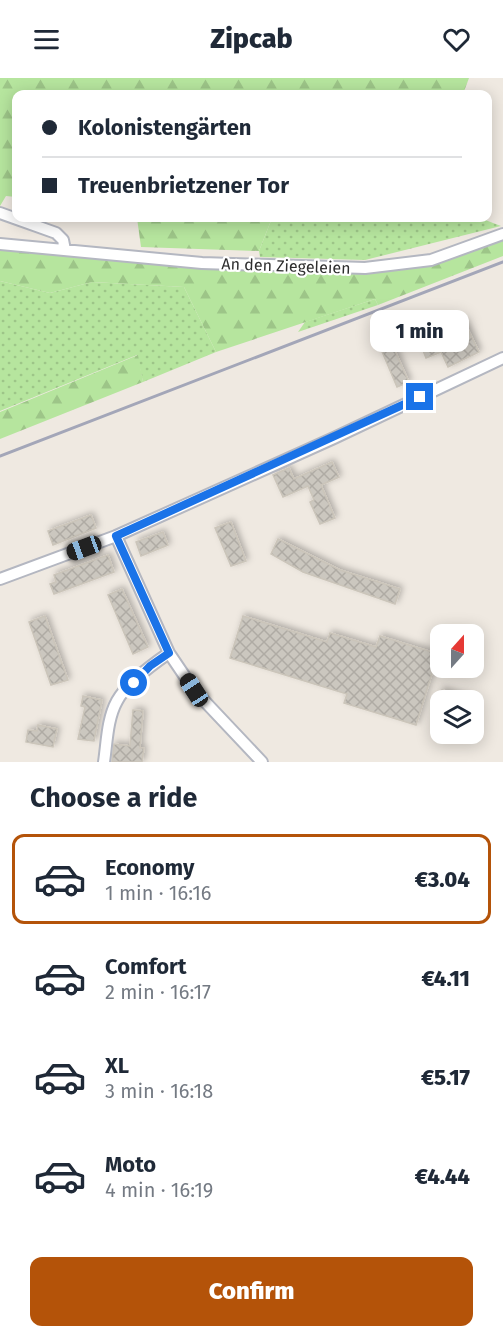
<!DOCTYPE html>
<html lang="en">
<head>
<meta charset="utf-8">
<style>
  body { margin:0; font-family:"Fira Sans",sans-serif; background:#f2f2f3; color:#1f2937; height:100vh; display:flex; flex-direction:column; font-size:22px; white-space:nowrap }
  * { box-sizing:border-box; margin:0 }
  p { font-size:20px; color:#747a83 }
  .icon { flex:none; width:33px; height:33px; fill:none; stroke:currentColor; stroke-width:2; stroke-linecap:round; stroke-linejoin:round }
  .map { position:relative; height:684px; overflow:hidden }
  .details { display:flex; flex-direction:column; background:#fff; flex:1 }
  .details>* { flex:none }
  .guide { position:absolute; left:12px; top:12px; width:480px; height:132px; border-radius:12px; box-shadow:0 3px 15px #0003; display:grid; align-content:center; height:132px; padding:0 30px; background:#fff }
  .needle { width:39px; rotate:21deg }
  .fabs { position:absolute; left:430px; top:546px; display:grid; gap:12px }
  .fabs a { display:grid; place-items:center; width:54px; height:54px; border-radius:12px; background:#fff; box-shadow:0 3px 15px #0003; font-size:30px }
  .end { position:absolute; width:27px; height:27px; margin:-14px; border:8px solid #1a73e8; background:#fff; box-shadow:0 0 0 3px #fff }
  .from { border-radius:50% }
  .bubble { position:absolute; height:42px; border-radius:12px; background:#fff; box-shadow:0 3px 15px #0003; font-size:20px; font-weight:800; line-height:42px; text-align:center }
  .car { position:absolute; width:18px; height:36px; margin:-18px -9px; border-radius:8px; box-shadow:0 0 4px 2px #0007; background:linear-gradient(#222 24%,#8ab4d8 0 40%,#222 0 76%,#8ab4d8 0 86%,#222 0) }
  .guide b { display:flex; align-items:center; gap:21px; height:57px; font-size:22px }
  .guide b+b { border-top:2px solid #e0e1e3 }
  .guide i { width:15px; height:15px; background:#1f2937 }
  ul { padding:0; list-style:none }
  li { display:flex; align-items:center; gap:18px; height:90px; margin:0 12px 9px; padding:0 18px; border:3px solid transparent; border-radius:12px }
  li div { flex:1 }
  li b { display:block; font-size:22px }
  li em { font-style:normal; font-weight:800 }
  li.on { border-color:#b45309 }
  li>.icon { width:54px; height:54px; stroke-width:1.5 }
  h2 { padding:0 30px; font-size:27px; line-height:72px }
  .action { display:flex; gap:12px; margin-top:auto; padding:12px 30px }
  .action a { flex:1; height:69px; border-radius:12px; background:#b45309; color:#fff; font-size:24px; font-weight:800; line-height:69px; text-align:center }
  header { display:flex; justify-content:space-between; align-items:center; height:78px; padding:0 30px; background:#fff; font-size:27px; font-weight:800 }
  .map>svg:first-child { display:block }
</style>
</head>
<body>
<header><svg class="icon" aria-label="menu" viewBox="0 0 24 24"><path d="M4 6h16M4 12h16M4 18h16"/></svg>Zipcab<svg class="icon" aria-label="heart" viewBox="0 0 24 24"><path d="M12 20l-8-8c-3-5 5-10 8-4 3-6 11-1 8 4z"/></svg></header>
<div class="map">
<svg width="503" height="684" viewBox="0 0 503 684">
  <defs>
    <pattern id="grass-dots" width="8" height="8" patternUnits="userSpaceOnUse" patternTransform="scale(1.5)"><rect width="8" height="8" fill="#b6e59e"/><path d="M2 2h.1M6 6h.1" fill="none" stroke="#9dc588" stroke-width="1.8" stroke-linecap="round"/></pattern>
    <pattern id="forest-firs" width="22" height="20" patternUnits="userSpaceOnUse" patternTransform="scale(1.5)"><rect width="22" height="20" fill="#b6e59e"/><path d="M5 1l3.5 6h-7zM16 11l3.5 6h-7z" fill="#9dc588"/></pattern>
    <pattern id="building-cross-hatch" width="8" height="8" patternUnits="userSpaceOnUse" patternTransform="scale(1.5)"><rect width="8" height="8" fill="#cbc7bf"/><path d="M0 0l8 8M0 8l8-8" fill="none" stroke="#afaba4"/></pattern>
    <filter id="shadow"><feDropShadow dx="2.5" dy="-2.5" stdDeviation="3" flood-color="#0004"/></filter>
  </defs>
  <rect width="100%" height="100%" fill="#efe9e1"/>
  <path fill="url(#grass-dots)" d="M272,140h208l21,8 -136,34 -105,-3 -1,-6z
    M0,203l50,12 42,-11 92,5 32,65 -73,30 -6,-27 -137,56z
    M375,221l3,6 -80,27 7,-10z"/>
  <path fill="url(#forest-firs)" d="M0,0h469l-6,16h-447v103l-10,-1 -6,10z
    M134,140h138l-13,33 -118,-4 -4,-29z
    M503,160v18l-125,49 -3,-6 -159,53 -32,-65 -92,-5 -42,11 -50,-12v-36l145,19 178,9 88,-4 55,-15z
    M138,277l5,27 -143,57v-27z"/>
  <path fill="url(#building-cross-hatch)" stroke="#cbc5ba" stroke-width="1.5" filter="url(#shadow)" d="M464,243l15,31 -31,15 -7,-15 -15,6 -6,-15z
    M391,264l18,40 -12,5 -17,-40z
    M332,384l7,15 -18,8 14,33 -15,6 -10,-22 4,-2 -6,-14 -25,11 -10,-22 16,-7 5,11z
    M91,437l5,13 -43,17 -5,-14z
    M231,444l15,39 -15,5 -16,-38z
    M163,454l5,13 -27,11 -5,-14z
    M278,461l62,31 60,19 -5,15 -92,-32 -32,-18z
    M108,477l6,17 -60,22 -4,-10 6,-2 -2,-7z
    M122,511l26,58 -15,7 -25,-59z
    M45,538l23,64 -17,5 -22,-63z
    M243,538l84,26 3,-9 46,14 4,-11 58,18 -22,71 -72,-22 3,-9 -117,-36z
    M442,612l28,9v1h-31z
    M83,618l19,4 -8,41 -16,-2 7,-32 -4,-1z
    M133,632l10,1 -3,37h4l-2,14h-30l2,-18 16,2z
    M38,647l19,4 -4,18 -27,-5 2,-12 9,1z"/>
  <g fill="none" stroke-linecap="round" stroke-linejoin="round">
    <defs>
      <path id="minor" d="M0,135l56,20 7,7 2,10
        M0,166l202,19 163,5 66,-8 72,-26
        M116,458l53,117 25,37 68,72
        M0,501l116,-43 218,-98 169,-80
        M104,684c3,-20 3,-43 13,-61 9,-17 36,-37 52,-48"/>
    </defs>
    <use href="#minor" stroke="#b4b7c1" stroke-width="14"/>
    <use href="#minor" stroke="#fff" stroke-width="10"/>
    <path stroke="#a3a6b8" stroke-width="3" d="M0,378l503,-194"/>
  </g>
  <g fill="none" stroke-linecap="round" stroke-linejoin="round">
    <path stroke="#1a73e8" stroke-width="8" d="M134,605l16,-17 19,-13 -53,-117 304,-139"/>
  </g>
  <g text-anchor="middle" dominant-baseline="central" stroke-width="4.5" stroke-linejoin="round" paint-order="stroke">
    <g font-size="16" fill="#2e2e2e" stroke="#fff">
      <text transform="translate(286 188) rotate(2)">An den Ziegeleien</text>
    </g>
  </g>
</svg>
<div class="fabs">
<a><svg class="needle" viewBox="-14 -14 28 28"><path d="M0-13l5 13h-10z" fill="#e53935"/><path d="M0 13l5-13h-10z" fill="#747a83"/></svg></a>
<a><svg class="icon" aria-label="layers" viewBox="0 0 24 24"><path d="M12 4l9 5-9 5-9-5zM3 14l9 5 9-5"/></svg></a>
</div>
<i class="end from" style="left:134px;top:605px"></i>
<i class="end" style="left:420px;top:319px"></i>
<div class="bubble" style="left:370px;top:232px;width:99px">1 min</div>
<i class="car" style="left:84px;top:470px;rotate:250deg"></i>
<i class="car" style="left:194px;top:612px;rotate:327deg"></i>
<div class="guide">
<b><i class="from"></i>Kolonistengärten</b>
<b><i></i>Treuenbrietzener Tor</b>
</div>
</div>
<section class="details">
<h2>Choose a ride</h2>
<ul>
<li class="on"><svg class="icon" aria-label="car" viewBox="0 0 24 24"><path d="M5 17H2v-5l4-1 3-4h7l3 4 3 1v5h-3M9 17h6M6 11h13"/><circle cx="7" cy="17" r="2"/><circle cx="17" cy="17" r="2"/></svg><div><b>Economy</b><p>1 min · 16:16</p></div><em>€3.04</em></li>
<li><svg class="icon" aria-label="car" viewBox="0 0 24 24"><path d="M5 17H2v-5l4-1 3-4h7l3 4 3 1v5h-3M9 17h6M6 11h13"/><circle cx="7" cy="17" r="2"/><circle cx="17" cy="17" r="2"/></svg><div><b>Comfort</b><p>2 min · 16:17</p></div><em>€4.11</em></li>
<li><svg class="icon" aria-label="car" viewBox="0 0 24 24"><path d="M5 17H2v-5l4-1 3-4h7l3 4 3 1v5h-3M9 17h6M6 11h13"/><circle cx="7" cy="17" r="2"/><circle cx="17" cy="17" r="2"/></svg><div><b>XL</b><p>3 min · 16:18</p></div><em>€5.17</em></li>
<li><svg class="icon" aria-label="car" viewBox="0 0 24 24"><path d="M5 17H2v-5l4-1 3-4h7l3 4 3 1v5h-3M9 17h6M6 11h13"/><circle cx="7" cy="17" r="2"/><circle cx="17" cy="17" r="2"/></svg><div><b>Moto</b><p>4 min · 16:19</p></div><em>€4.44</em></li>
</ul>
<div class="action"><a>Confirm</a></div>
</section>
</body>
</html>
